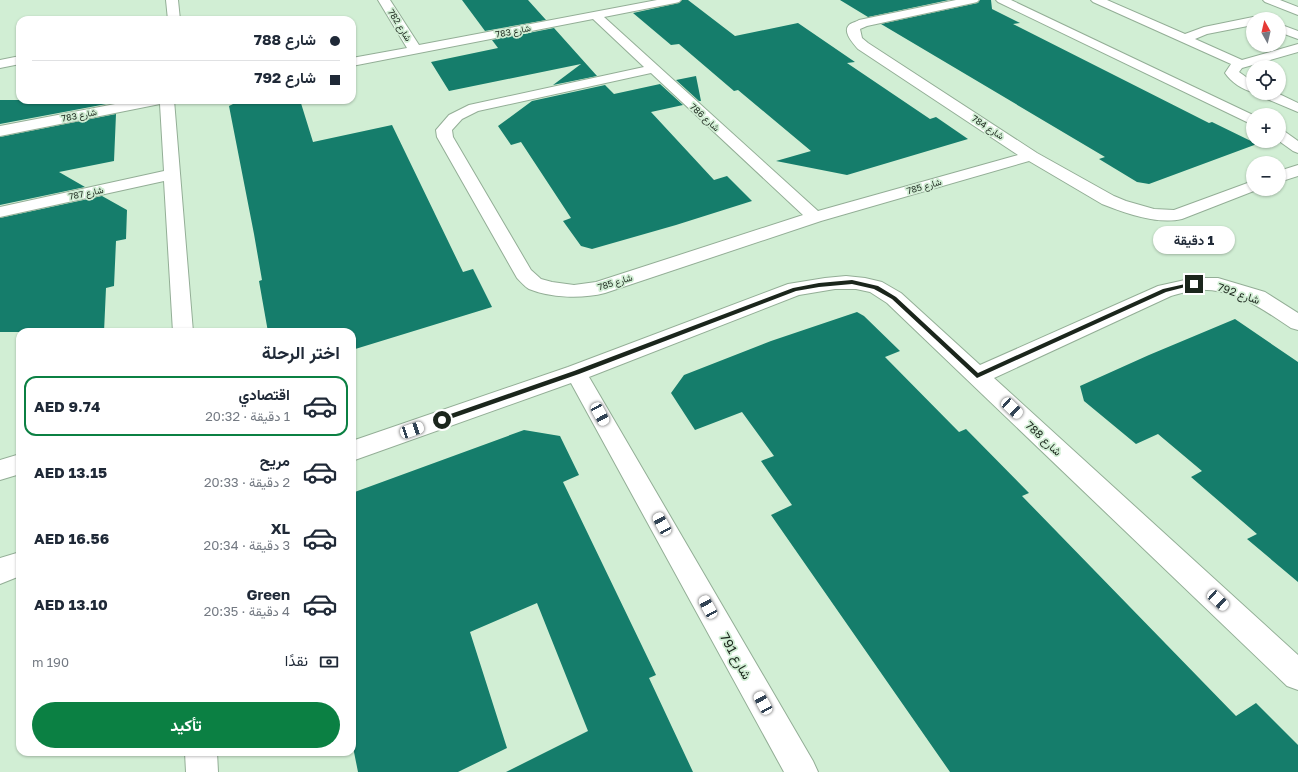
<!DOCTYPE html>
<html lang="ar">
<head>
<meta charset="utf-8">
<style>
  body { margin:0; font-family:"Golos Text",Vazirmatn,sans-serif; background:#f6f6f7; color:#1f2937; direction:rtl; height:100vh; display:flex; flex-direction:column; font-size:15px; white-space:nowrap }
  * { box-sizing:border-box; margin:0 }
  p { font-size:13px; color:#747a83 }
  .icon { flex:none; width:22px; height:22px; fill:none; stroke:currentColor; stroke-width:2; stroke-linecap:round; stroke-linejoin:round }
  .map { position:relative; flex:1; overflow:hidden; direction:ltr }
  .sheet { position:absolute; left:16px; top:328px; width:340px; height:428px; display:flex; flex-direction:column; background:#fff; border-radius:12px; box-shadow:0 1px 3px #0004; direction:rtl }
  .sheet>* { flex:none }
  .top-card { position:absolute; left:16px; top:16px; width:340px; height:88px; border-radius:12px; box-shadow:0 1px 3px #0004; direction:rtl; display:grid; align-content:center; height:88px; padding:0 16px; background:#fff }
  .needle { width:26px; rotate:352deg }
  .fabs { position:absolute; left:1246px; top:12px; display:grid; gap:8px }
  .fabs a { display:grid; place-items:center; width:40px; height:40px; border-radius:50%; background:#fff; box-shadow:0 1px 3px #0004; font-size:20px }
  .end { position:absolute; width:18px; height:18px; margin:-9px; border:5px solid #1b261c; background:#fff; box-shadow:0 0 0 2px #fff }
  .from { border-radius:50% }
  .bubble { position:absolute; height:28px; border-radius:14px; background:#fff; box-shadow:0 1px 3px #0004; font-size:13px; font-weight:700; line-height:28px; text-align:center; direction:rtl }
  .car { position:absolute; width:12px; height:24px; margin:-12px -6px; border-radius:5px; box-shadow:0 0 3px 1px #0007; background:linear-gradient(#fff 24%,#345 0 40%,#fff 0 76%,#345 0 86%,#fff 0) }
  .top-card b { display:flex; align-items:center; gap:14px; height:38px; font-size:15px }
  .top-card b+b { border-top:1px solid #e0e1e3 }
  .top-card i { width:10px; height:10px; background:#1f2937 }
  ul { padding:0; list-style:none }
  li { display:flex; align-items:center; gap:12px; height:60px; margin:0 8px 6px; padding:0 8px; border:2px solid transparent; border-radius:12px }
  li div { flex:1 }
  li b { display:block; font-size:15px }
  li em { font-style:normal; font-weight:700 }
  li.selected { border-color:#0b8043 }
  li>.icon { width:36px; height:36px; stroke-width:1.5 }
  h2 { padding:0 16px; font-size:18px; line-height:48px }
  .pay { display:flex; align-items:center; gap:10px; height:44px; padding:0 16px; font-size:15px }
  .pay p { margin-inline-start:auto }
  .button { display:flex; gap:8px; margin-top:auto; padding:8px 16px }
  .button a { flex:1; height:46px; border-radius:24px; background:#0b8043; color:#fff; font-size:16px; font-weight:700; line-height:46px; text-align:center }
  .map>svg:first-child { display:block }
</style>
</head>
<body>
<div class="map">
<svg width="1298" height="772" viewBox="0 0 1298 772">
  <rect width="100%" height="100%" fill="#d1eed4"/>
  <path fill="#157d6b" d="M462,0h66l18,20 -61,11z
    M682,0h6l47,36 63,-13 57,39 -8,1 83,56 6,-2 32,22 -121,36 -71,-14 35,-10 -73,-61 -4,1 -55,-47 -8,1 -38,-32 46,-10z
    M840,0h109l-81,17z
    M980,0h11l1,9 28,14 -7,1 196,99 3,-1 45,22 -108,40 -12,-2 -38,-23 6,-2 -224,-133 92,-20 5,-1z
    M554,28l43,48 -44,9 28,-21 -132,27 -18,-29 67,-14 -6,-8z
    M696,76l5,25h-2l-23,-21z
    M660,84l23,21 -32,7 63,68 13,-4 25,25 -76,24 -84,24 -11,-3 -18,-25 8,-3 -50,-76 -10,3 -13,-19 34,-25 73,-16 9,9z
    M0,100h117v2l-117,22z
    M241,100h59l13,42 79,-17 71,147 10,-3 19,38 -140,43v-18h-84l-9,-51 3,-1 -8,-46 -25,-128z
    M116,114l-2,47 -55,11 26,15 -85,18v-68z
    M102,196l25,14 -1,29 -10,2 -2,45 -8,2 -2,44h-104v-114z
    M857,312l7,4 36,35 -15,6 74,75 7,-3 63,64 -7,3 214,220 20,-13 42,42v27h-348l-179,-257 21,-10 -31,-44 13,-5 -32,-44 -47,18 -24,-37 13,-18 87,-34z
    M1235,319l63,43v220l-51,-43 10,-5 -66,-57 11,-6 -44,-37 -22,10 -52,-43 -4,-15 69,-31z
    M524,430l36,6 19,39 -16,7 93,193 -7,3 44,94h-187l82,-41 -51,-128 -67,29 37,116 -49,24h-100l-6,-30v-249z"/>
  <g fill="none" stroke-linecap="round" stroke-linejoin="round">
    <defs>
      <path id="minor" d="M166,0h12l2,20h-12z
        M378,0h12l29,45 238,-45h24l-2,2 -4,1 -71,14 214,194 200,-56 -160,-106c-4,-5 -16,-17 -9,-24 2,-2 7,-3 10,-5l97,-20h23l-2,2 -4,1 -106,23 -7,3 2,9 6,5 169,110 77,43 12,5 28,8 20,1 79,-29v8h6l-77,30c-25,6 -57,-6 -80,-15l-73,-43 -208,60 -216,72c-23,6 -54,5 -76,-4 -4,-2 -8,-7 -12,-11l-80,-141 -1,-7 13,-15 20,-10 175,-38 -51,-48 -241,47v-8l55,-10zM651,73l152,142 -207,67 -22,3 -22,-3 -11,-3 -10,-9 -78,-133 -1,-7 10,-11 16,-8z
        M996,0h15l242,115v10l-255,-123z
        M1091,0h16l78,34 19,-7 49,-10 4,1 -4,1v6l-46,9 -12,5 47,21 56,-16v8l-56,16 -3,4 14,10v10c-10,-2 -22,-10 -28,-19l6,-9 -138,-62z
        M1263,0h17l18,7v8l-33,-13z
        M1279,24l19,7v8l-19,-7z
        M20,56v8l-20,4v-8z
        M1258,93h19l21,10v9l-38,-16z
        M136,100h38l19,232h-20l-9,-151 -164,36v-10l164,-36 -4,-67 -160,32v-10z
        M1279,129l5,2 14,10v12l-5,-2 -14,-10z
        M1298,165v11l-19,6v-11z
        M846,276l19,2 17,4 19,11 79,72 178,-79 36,-8h24l47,14 33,21v17l-7,-2c-30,-20 -58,-41 -96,-38 -8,1 -16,4 -24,6l-177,82 304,277v35l-11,-4 -400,-383 -17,-11 -14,-3h-21l-36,6 -210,82 224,384 5,11h-34l-213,-389 -219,78v-20l216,-74 220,-83 37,-6z
        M20,454v20l-20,6v-20z
        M20,552v24l-20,8v-26z
        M185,752h32l1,20h-32z"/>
    </defs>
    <use href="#minor" stroke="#93ae96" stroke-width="2"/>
    <use href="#minor" fill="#fff" fill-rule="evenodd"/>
  </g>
  <path fill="#1b261c" d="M852,280l26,6 18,11 82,76 185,-84 31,-7 3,2 -31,8 -189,86 -85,-79 -18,-10 -22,-5 -33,3 -23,4 -217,83 -135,47h-5l-1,-1 1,-2 135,-47 219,-83 26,-5z"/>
  <g text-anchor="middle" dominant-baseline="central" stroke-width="3.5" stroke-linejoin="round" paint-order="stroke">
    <g font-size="9" fill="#1b261c" stroke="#d1eed4">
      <text transform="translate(400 25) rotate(58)">شارع 782</text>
      <text transform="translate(513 31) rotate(-11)">شارع 783</text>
      <text transform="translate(79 115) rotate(-11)">شارع 783</text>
      <text transform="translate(705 117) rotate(42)">شارع 786</text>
      <text transform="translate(988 127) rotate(33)">شارع 784</text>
      <text transform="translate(924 186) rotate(-16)">شارع 785</text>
      <text transform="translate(86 193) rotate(-12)">شارع 787</text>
      <text transform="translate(615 282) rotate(-17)">شارع 785</text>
    </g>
    <g font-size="11" fill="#1b261c" stroke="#d1eed4">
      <text transform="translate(1239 293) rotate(19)">شارع 792</text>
      <text transform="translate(1044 438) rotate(43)">شارع 788</text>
    </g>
    <g font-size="13" fill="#1b261c" stroke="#d1eed4">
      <text transform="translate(736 656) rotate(61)">شارع 791</text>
    </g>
  </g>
</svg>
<div class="fabs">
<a><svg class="needle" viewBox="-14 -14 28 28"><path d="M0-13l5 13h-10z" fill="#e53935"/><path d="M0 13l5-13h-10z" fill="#747a83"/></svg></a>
<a><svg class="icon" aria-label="locate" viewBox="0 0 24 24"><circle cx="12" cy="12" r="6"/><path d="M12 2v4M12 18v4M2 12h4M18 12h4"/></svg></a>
<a>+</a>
<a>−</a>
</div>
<i class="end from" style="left:442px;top:420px"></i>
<i class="end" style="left:1194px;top:284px"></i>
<div class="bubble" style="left:1153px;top:226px;width:82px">1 دقيقة</div>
<i class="car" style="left:1012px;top:408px;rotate:133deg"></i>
<i class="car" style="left:600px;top:414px;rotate:151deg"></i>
<i class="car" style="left:412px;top:430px;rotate:71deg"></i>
<i class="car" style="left:662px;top:524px;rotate:331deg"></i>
<i class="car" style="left:1218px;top:600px;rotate:133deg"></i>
<i class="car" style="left:708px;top:607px;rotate:331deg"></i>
<i class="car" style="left:763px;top:703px;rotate:331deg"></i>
<div class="top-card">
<b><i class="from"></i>شارع 788</b>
<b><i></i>شارع 792</b>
</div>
<section class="sheet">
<h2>اختر الرحلة</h2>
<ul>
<li class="selected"><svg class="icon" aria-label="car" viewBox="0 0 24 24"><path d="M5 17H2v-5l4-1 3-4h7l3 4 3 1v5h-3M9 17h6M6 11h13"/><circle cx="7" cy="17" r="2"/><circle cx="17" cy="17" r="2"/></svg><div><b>اقتصادي</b><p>1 دقيقة · 20:32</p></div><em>AED 9.74</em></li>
<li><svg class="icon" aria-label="car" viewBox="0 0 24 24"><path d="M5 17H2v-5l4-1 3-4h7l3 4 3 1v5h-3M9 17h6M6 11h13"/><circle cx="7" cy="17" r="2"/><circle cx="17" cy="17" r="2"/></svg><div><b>مريح</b><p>2 دقيقة · 20:33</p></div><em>AED 13.15</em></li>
<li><svg class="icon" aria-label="car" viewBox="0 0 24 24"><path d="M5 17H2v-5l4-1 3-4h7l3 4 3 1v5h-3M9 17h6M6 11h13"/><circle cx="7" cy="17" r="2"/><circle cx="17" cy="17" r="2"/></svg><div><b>XL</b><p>3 دقيقة · 20:34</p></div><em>AED 16.56</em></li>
<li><svg class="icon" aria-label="car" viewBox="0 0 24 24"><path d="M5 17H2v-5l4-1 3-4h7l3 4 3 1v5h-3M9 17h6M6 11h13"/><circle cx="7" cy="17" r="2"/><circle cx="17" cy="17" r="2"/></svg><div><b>Green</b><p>4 دقيقة · 20:35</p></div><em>AED 13.10</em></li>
</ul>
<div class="pay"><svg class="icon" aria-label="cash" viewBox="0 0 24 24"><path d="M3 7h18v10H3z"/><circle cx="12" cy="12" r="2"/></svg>نقدًا<p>190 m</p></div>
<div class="button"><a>تأكيد</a></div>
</section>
</div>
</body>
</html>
